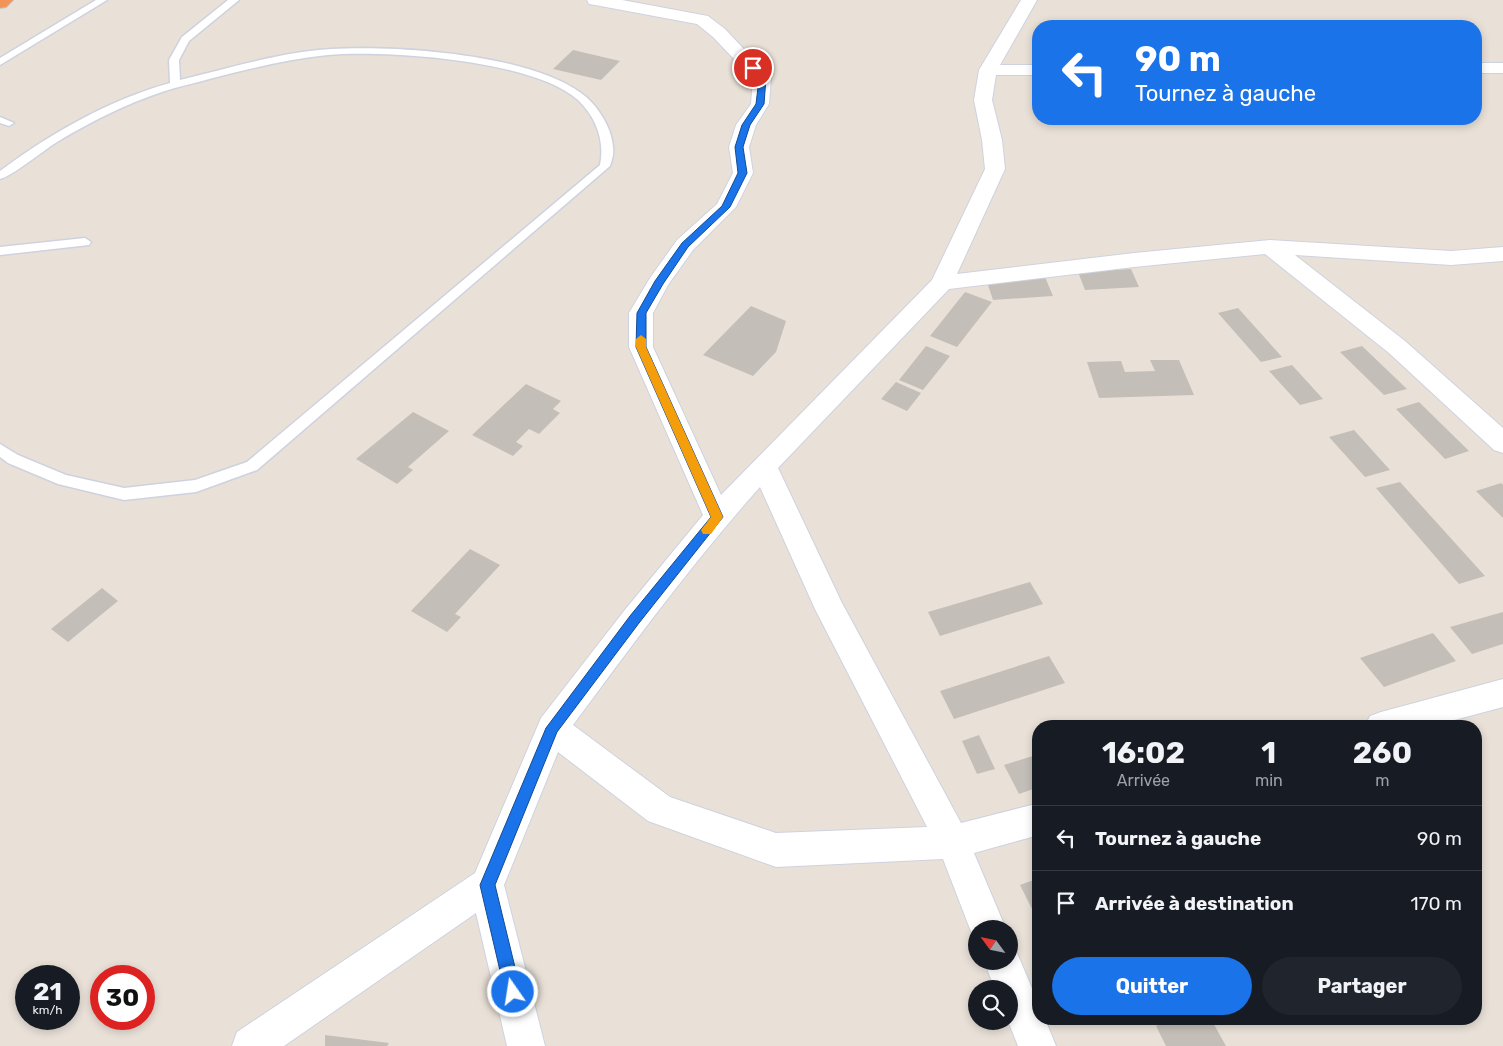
<!DOCTYPE html>
<html lang="fr">
<head>
<meta charset="utf-8">
<style>
  body { margin:0; font-family:Rubik,sans-serif; background:#20242c; color:#f1f3f6; height:100vh; display:flex; flex-direction:column; font-size:19px; white-space:nowrap }
  * { box-sizing:border-box; margin:0 }
  p { font-size:16px; color:#9ea1a6 }
  .icon { flex:none; width:28px; height:28px; fill:none; stroke:currentColor; stroke-width:2; stroke-linecap:round; stroke-linejoin:round }
  .map { position:relative; flex:1; overflow:hidden }
  .drawer { position:absolute; left:1032px; top:720px; width:450px; height:305px; display:flex; flex-direction:column; background:#171b24; border-radius:20px; box-shadow:0 2px 8px #0003 }
  .drawer>* { flex:none }
  .hud { position:absolute; left:1032px; top:20px; width:450px; height:105px; border-radius:20px; box-shadow:0 2px 8px #0003; background:#1a73e8; color:#fff; overflow:hidden }
  .needle { width:32px; rotate:303deg }
  .tools { position:absolute; left:968px; top:920px; display:grid; gap:10px }
  .tools a { display:grid; place-items:center; width:50px; height:50px; border-radius:50%; background:#171b24; box-shadow:0 2px 8px #0003; font-size:25px }
  .speed { position:absolute; left:15px; top:965px; display:flex; gap:10px; font-size:25px; font-weight:700; text-align:center }
  .speed>* { display:grid; place-content:center; width:65px; height:65px; border-radius:50%; background:#171b24; box-shadow:0 2px 8px #0003; line-height:1 }
  .speed small { font-size:12px; font-weight:400 }
  .speed .limit { border:8px solid #d22; background:#fff; color:#111 }
  .pin { position:absolute; display:grid; place-items:center; width:42px; height:42px; color:#fff; margin:-21px; border:2px solid #fff; border-radius:50%; box-shadow:0 1px 5px #0007 }
  .me { position:absolute; width:55px; margin:-28px; rotate:347deg; stroke-linejoin:round; filter:drop-shadow(0 0 4px #0008) }
  .turn { display:flex; align-items:center; gap:18px; height:105px; padding:0 20px; font-size:22px }
  .turn .icon { width:65px; height:65px; stroke-width:2.5 }
  .turn b { display:block; font-size:35px; line-height:42px }
  .eta { display:flex; justify-content:space-evenly; align-items:center; height:85px; text-align:center }
  .eta b { font-size:30px; font-weight:700; line-height:35px }
  .cta { display:flex; gap:10px; margin-top:auto; padding:10px 20px }
  .cta a { flex:1; height:58px; border-radius:30px; background:#1a73e8; color:#fff; font-size:20px; font-weight:700; line-height:58px; text-align:center }
  .cta a+a { background:#20242c; color:#f1f3f6 }
  ul { padding:0; list-style:none }
  li { display:flex; align-items:center; gap:15px; height:65px; padding:0 20px; border-top:1px solid #363941 }
  li div { flex:1 }
  li b { display:block; font-size:19px }
  li em { font-style:normal }
  .map>svg:first-child { display:block }
  .building { fill:#c4beb8 }
  .lines { fill:none; stroke-linecap:round; stroke-linejoin:round }
  .lane-casing { stroke:#ced2df; stroke-width:3 }
  .street-casing { stroke:#ced2df; stroke-width:2 }
  .highway-casing { stroke:#c3c3c3; stroke-width:2 }
  .lane { fill:#fff; fill-rule:evenodd }
  .street { fill:#fff; fill-rule:evenodd }
  .highway { fill:#f49358; fill-rule:evenodd }
  .route { fill:#1a73e8; stroke:#114b97 }
  .slow { fill:#f59e0b }
</style>
</head>
<body>
<div class="map">
<svg width="1503" height="1046" viewBox="0 0 1503 1046">
  <rect width="100%" height="100%" fill="#e9e1d8"/>
  <!-- building -->
  <path class="building" d="M573,50L620,61L601,80L553,69Z
    M1131,269L1139,287L1085,290L1078,272Z
    M1045,277L1053,296L993,300L987,282Z
    M965,292L992,302L957,347L930,336Z
    M751,306L786,321L776,352L753,376L703,355Z
    M1238,308L1282,357L1261,362L1218,313Z
    M926,346L950,356L923,390L899,380Z
    M1362,346L1407,389L1384,395L1340,352Z
    M1150,360H1179L1194,395L1099,398L1087,362L1121,361L1125,372L1155,371Z
    M1292,365L1323,399L1300,405L1269,371Z
    M896,382L921,393L907,411L881,399Z
    M526,384L561,401L553,409L560,413L539,434L529,429L516,442L523,446L513,456L472,435Z
    M1419,402L1469,451L1445,459L1396,409Z
    M413,412L449,431L408,467L413,470L397,484L356,459Z
    M1354,430L1390,470L1365,477L1329,437Z
    M1400,482L1485,576L1459,584L1376,488Z
    M1501,483L1503,485V518L1476,491Z
    M470,549L500,565L455,614L461,617L447,632L411,611Z
    M1030,582L1043,604L940,636L928,612Z
    M102,588L118,601L68,642L51,629Z
    M1503,612V644L1472,654L1450,627Z
    M1433,633L1456,661L1384,687L1360,658Z
    M1049,656L1065,683L954,719L940,691Z
    M979,735L995,769L977,774L962,741Z
    M1039,754V787L1019,794L1004,765Z
    M1039,878V923L1020,885Z
    M1175,1019H1211L1226,1046H1166L1156,1026Z
    M325,1035L389,1043L387,1046H325Z"/>
  <g class="lines">
    <defs>
      <path id="lane" d="M96,0H107L0,65V58Z
        M228,0H239L189,41L179,60L180,80C230,68 280,52 331,49C398,45 527,54 581,93C597,104 612,128 613,147C614,154 612,160 610,166L257,470L196,492L124,500L58,484L8,463L0,457V444L18,455L66,475L124,488L195,480L247,462L600,165C605,141 596,117 578,100C533,60 387,50 328,55C289,59 252,68 213,78C196,83 179,86 162,92C126,104 90,122 57,142C44,150 11,177 0,179V171C51,133 109,100 170,83L169,60L182,37Z
        M0,117L14,123L9,126L0,123Z
        M85,238L91,242L89,245L0,255V247Z"/>
      <path id="street" d="M587,0H622L708,16L725,29L771,78L769,104L756,125L749,147L753,173L736,207L693,250L668,285L653,313V347L721,495L932,280L985,169L982,140L974,100L979,70L1021,0H1037L1000,65H1039V75H996L992,100L1002,140L1005,169L957,274L1134,253L1270,240L1451,251L1503,247V261L1451,265L1295,255L1405,341L1503,428V453L1494,450L1389,353L1265,254L1134,267L949,289L778,468L842,603L961,823L1039,803V835L974,853L1006,929H976L975,942L943,859L776,867L648,821L558,752L504,885L545,1046H507L476,913L284,1046H232L237,1032L475,873L541,718L624,611L703,515L629,347V313L650,278L677,240L717,204L733,173L729,147L736,125L751,104L753,79L713,37L697,24L595,5L589,4ZM760,487L815,609L927,827L776,833L670,797L573,725C633,644 693,562 760,487Z
        M1476,63H1503V73H1476Z
        M1503,679V707L1432,726H1365L1370,716L1381,712Z
        M1009,946L1015,948L1039,1005V1019H1045L1056,1046H1018L1008,1021L1009,989H995L984,961H1009Z"/>
      <path id="highway" d="M0,0H13L6,7L0,8Z"/>
    </defs>
    <!-- lane casing -->
    <use href="#lane" class="lane-casing"/>
    <!-- street casing -->
    <use href="#street" class="street-casing"/>
    <!-- highway casing -->
    <use href="#highway" class="highway-casing"/>
    <!-- lane -->
    <use href="#lane" class="lane"/>
    <!-- street -->
    <use href="#street" class="street"/>
    <!-- highway -->
    <use href="#highway" class="highway"/>
  </g>
  <!-- route -->
  <path class="route" d="M750,66H755L766,78L764,104L750,125L743,147L747,173L730,207L688,247L663,284L646,313V347L723,517L639,623L557,732L495,885L521,992L518,998L513,1000L507,998L505,992L480,885L546,728L630,616L711,517L636,347L637,313L655,281L682,243L722,206L738,173L735,147L742,125L756,104L759,79L749,68Z"/>
  <!-- slow -->
  <path class="slow" d="M641,335L646,339V347L723,517L711,534H703L701,530L711,517L636,347V339Z"/>
</svg>
<div class="tools">
<a><svg class="needle" viewBox="-14 -14 28 28"><path d="M0-13l5 13h-10z" fill="#e53935"/><path d="M0 13l5-13h-10z" fill="#9ea1a6"/></svg></a>
<a><svg class="icon" aria-label="search" viewBox="0 0 24 24"><circle cx="10" cy="10" r="6"/><path d="M15 15l6 6"/></svg></a>
</div>
<div class="speed"><div>21<small>km/h</small></div><div class="limit">30</div></div>
<div class="pin" style="left:753px;top:68px;background:#d93025"><svg class="icon" aria-label="arrive" viewBox="0 0 24 24"><path d="M6 21V4h12l-3 4 3 4H6"/></svg></div>
<svg class="me" style="left:513px;top:992px" viewBox="-20 -20 40 40"><circle r="17" fill="#1a73e8" stroke="#fff" stroke-width="3"/><path d="M0-11L8 9 0 5-8 9z" fill="#fff"/></svg>
<div class="hud">
<div class="turn"><svg class="icon" aria-label="left" viewBox="0 0 24 24"><path d="M17 20v-9H6M10 6l-5 5 5 5"/></svg><div><b>90 m</b>Tournez à gauche</div></div>
</div>
<section class="drawer">
<div class="eta">
<div><b>16:02</b><p>Arrivée</p></div>
<div><b>1</b><p>min</p></div>
<div><b>260</b><p>m</p></div>
</div>
<ul>
<li><svg class="icon" aria-label="left" viewBox="0 0 24 24"><path d="M17 20v-9H6M10 6l-5 5 5 5"/></svg><div><b>Tournez à gauche</b></div><em>90 m</em></li>
<li><svg class="icon" aria-label="arrive" viewBox="0 0 24 24"><path d="M6 21V4h12l-3 4 3 4H6"/></svg><div><b>Arrivée à destination</b></div><em>170 m</em></li>
</ul>
<div class="cta"><a>Quitter</a><a>Partager</a></div>
</section>
</div>
</body>
</html>
